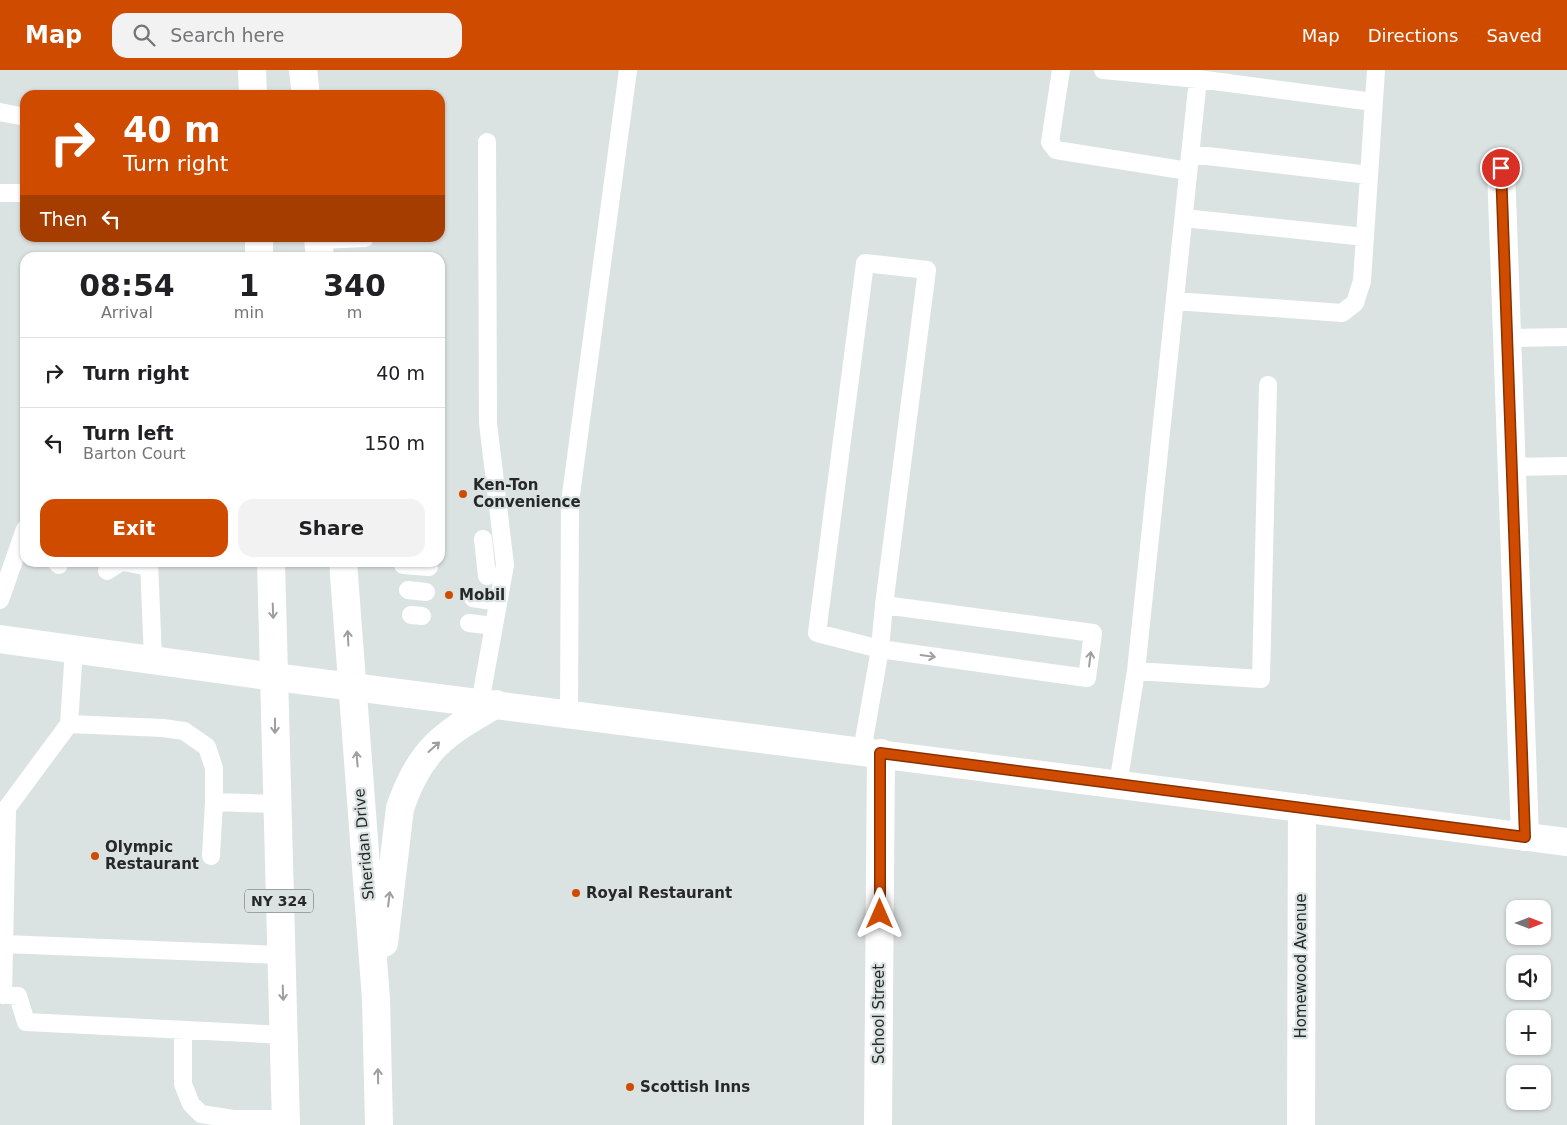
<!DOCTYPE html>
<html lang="en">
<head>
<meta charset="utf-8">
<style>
  body { margin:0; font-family:"DejaVu Sans",sans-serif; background:#f2f2f2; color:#202124; height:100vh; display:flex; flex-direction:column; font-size:19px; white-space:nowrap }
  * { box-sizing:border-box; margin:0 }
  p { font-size:16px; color:#757577 }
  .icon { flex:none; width:28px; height:28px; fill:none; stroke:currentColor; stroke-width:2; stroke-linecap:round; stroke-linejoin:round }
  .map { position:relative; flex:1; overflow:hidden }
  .sheet { position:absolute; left:20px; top:182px; width:425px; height:315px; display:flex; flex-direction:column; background:#fff; border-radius:15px; box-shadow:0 1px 4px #0004 }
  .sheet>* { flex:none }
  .top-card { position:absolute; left:20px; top:20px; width:425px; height:152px; border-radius:15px; box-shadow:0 1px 4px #0004; background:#cf4b00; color:#fff; overflow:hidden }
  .needle { width:32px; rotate:90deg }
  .tools { position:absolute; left:1506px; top:830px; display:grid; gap:10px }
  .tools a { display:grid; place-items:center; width:45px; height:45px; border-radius:10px; background:#fff; box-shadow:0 1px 4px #0004; font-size:25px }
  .pin { position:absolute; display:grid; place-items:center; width:42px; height:42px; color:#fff; margin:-21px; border:2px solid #fff; border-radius:50%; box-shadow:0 1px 5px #0007 }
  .me { position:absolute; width:55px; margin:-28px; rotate:0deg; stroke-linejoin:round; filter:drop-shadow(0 0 4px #0008) }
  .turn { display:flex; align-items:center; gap:18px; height:105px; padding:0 20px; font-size:22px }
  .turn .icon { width:65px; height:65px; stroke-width:2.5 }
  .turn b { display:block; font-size:35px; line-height:42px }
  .then { display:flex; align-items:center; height:48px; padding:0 20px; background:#0003; gap:10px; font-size:19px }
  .eta { display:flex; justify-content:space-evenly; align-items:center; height:85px; text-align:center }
  .eta b { font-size:30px; font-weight:700; line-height:35px }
  .button { display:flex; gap:10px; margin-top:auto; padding:10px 20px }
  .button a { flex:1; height:58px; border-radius:15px; background:#cf4b00; color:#fff; font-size:20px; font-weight:700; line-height:58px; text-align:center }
  .button a+a { background:#f2f2f2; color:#202124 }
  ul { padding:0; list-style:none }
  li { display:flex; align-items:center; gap:15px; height:70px; padding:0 20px; border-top:1px solid #e0e0e0 }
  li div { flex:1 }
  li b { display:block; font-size:19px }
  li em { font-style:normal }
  header { display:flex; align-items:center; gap:30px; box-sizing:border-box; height:70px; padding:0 25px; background:#cf4b00; color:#fff }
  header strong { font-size:24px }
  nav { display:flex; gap:28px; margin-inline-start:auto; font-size:18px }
  .search { width:350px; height:45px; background:#f2f2f2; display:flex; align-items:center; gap:12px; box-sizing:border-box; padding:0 18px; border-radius:15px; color:#757577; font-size:19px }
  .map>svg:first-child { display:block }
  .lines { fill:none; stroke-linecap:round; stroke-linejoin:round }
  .lane { stroke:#fff; stroke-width:18 }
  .street { stroke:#fff; stroke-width:28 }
  .secondary { stroke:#fff; stroke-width:28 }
  .primary { stroke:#fff; stroke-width:28 }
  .oneway { stroke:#9d9f9e }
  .route-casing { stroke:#873100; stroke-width:12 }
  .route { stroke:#cf4b00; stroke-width:9 }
  .poi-dot { fill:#cf4b00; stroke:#dbe3e2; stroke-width:2 }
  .labels { text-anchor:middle; stroke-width:4.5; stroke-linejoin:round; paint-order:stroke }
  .shield { fill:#dbe3e2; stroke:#5c6160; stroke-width:1 }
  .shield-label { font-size:14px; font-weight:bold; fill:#262928 }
  .poi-label { font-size:15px; font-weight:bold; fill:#262928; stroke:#dbe3e2; text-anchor:start }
  .street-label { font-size:15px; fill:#262928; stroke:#dbe3e2 }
</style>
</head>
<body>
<header>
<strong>Map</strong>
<div class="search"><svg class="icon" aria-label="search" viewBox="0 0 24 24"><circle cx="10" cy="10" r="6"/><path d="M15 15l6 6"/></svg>Search here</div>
<nav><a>Map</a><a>Directions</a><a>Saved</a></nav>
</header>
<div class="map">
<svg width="1567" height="1055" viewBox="0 0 1567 1055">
  <rect width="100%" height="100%" fill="#dbe3e2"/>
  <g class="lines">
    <!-- lane -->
    <path class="lane" d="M1061,0L1050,72L1056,80L1188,101
      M1103,0L1198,9L1136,601L1118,715
      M1198,9L1373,32
      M0,42L25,47
      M1190,84L1369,105
      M0,123H25
      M1184,148L1365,167
      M319,170L365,168
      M1175,231L1342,243L1355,233L1362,211L1376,0
      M1507,268L1567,267
      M1511,397L1567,396
      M483,469L487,506
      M56,492L59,495
      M124,492L149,497
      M149,492L153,589
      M403,495L429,497
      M107,501L121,492
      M408,520L426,522
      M473,528L498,532
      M0,530L25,459
      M411,545L422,546
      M469,553L494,556
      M1136,601L1261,609L1268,315
      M480,633L505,495L488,353L487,72
      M569,643L570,432L628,0
      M69,654L163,658L184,661L207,677L214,698V732L275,734
      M862,681L880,579L884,535L927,200L865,193L817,563L880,579L1087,608L1093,563L884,535
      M211,786L214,732
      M4,874L281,885
      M0,924L18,926L26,952L284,965
      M3,925L7,738L69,654L74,579
      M183,960V1014L191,1034L201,1044L233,1049H286"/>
    <!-- street -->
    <path class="street" d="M1501,98L1525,767
      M878,1055L881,683
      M1301,1055L1302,738"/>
    <!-- secondary -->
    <path class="secondary" d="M0,569L275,607L1567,772"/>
    <!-- primary -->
    <path class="primary" d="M252,0L253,25
      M303,0L306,25
      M259,168V188
      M318,168L320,188
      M271,492L286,1055
      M343,492L376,929L379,1055
      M384,873L400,738C420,679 444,664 496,634"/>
  </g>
  <!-- one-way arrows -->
  <defs><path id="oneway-shaft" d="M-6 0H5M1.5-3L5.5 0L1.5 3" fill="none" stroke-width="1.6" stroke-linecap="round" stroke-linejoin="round" transform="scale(1.25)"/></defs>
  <g class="oneway">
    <use href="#oneway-shaft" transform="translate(273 541) rotate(88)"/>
    <use href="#oneway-shaft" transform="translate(348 568) rotate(-93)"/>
    <use href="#oneway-shaft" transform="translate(928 586) rotate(8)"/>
    <use href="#oneway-shaft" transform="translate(1090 589) rotate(-83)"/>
    <use href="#oneway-shaft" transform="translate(275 656) rotate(90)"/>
    <use href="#oneway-shaft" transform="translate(434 677) rotate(-42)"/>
    <use href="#oneway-shaft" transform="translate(357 689) rotate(-95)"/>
    <use href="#oneway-shaft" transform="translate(389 829) rotate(-83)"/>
    <use href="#oneway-shaft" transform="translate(283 923) rotate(88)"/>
    <use href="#oneway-shaft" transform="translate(378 1006) rotate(-91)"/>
  </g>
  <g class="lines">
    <defs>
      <path id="route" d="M880,844V683L1525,767L1501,98"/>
    </defs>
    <!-- route casing -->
    <use href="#route" class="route-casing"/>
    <!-- route -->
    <use href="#route" class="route"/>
  </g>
  <!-- markers -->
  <g class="poi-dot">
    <circle cx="463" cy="424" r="5"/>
    <circle cx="449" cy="525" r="5"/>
    <circle cx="95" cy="786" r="5"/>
    <circle cx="576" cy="823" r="5"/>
    <circle cx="630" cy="1017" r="5"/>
  </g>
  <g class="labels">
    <!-- shield labels -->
    <rect class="shield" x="245" y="819.5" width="68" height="23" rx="4"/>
    <g class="shield-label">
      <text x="279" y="836">NY 324</text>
    </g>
    <!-- poi labels -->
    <g class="poi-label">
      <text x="473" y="420">Ken-Ton<tspan x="473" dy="17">Convenience</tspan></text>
      <text x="459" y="530">Mobil</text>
      <text x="105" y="782">Olympic<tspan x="105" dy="17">Restaurant</tspan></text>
      <text x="586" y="828">Royal Restaurant</text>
      <text x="640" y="1022">Scottish Inns</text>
    </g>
    <!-- street labels -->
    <g class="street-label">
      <text transform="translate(364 774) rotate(-95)" y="5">Sheridan Drive</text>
      <text transform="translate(1301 896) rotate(-90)" y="5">Homewood Avenue</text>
      <text transform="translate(879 944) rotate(-90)" y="5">School Street</text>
    </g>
  </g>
</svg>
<div class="tools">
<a><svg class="needle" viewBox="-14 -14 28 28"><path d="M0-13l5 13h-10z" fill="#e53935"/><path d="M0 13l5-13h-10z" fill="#757577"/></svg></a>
<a><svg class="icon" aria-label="sound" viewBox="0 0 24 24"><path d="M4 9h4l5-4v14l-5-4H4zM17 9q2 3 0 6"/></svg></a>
<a>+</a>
<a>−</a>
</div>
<div class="pin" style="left:1501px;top:98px;background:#d93025"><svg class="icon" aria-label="arrive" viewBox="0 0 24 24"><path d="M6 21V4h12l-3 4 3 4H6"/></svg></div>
<svg class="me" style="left:880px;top:844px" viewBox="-20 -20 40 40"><path d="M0-17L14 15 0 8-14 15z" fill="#cf4b00" stroke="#fff" stroke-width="4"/></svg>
<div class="top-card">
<div class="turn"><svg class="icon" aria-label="right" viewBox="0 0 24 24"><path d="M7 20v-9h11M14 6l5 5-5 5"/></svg><div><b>40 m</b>Turn right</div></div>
<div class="then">Then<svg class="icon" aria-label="left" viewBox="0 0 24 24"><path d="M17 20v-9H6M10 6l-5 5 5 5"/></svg></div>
</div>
<section class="sheet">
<div class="eta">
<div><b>08:54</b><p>Arrival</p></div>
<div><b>1</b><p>min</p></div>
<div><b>340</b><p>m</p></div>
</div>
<ul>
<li><svg class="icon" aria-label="right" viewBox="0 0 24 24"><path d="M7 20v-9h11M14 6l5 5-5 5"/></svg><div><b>Turn right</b></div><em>40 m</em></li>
<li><svg class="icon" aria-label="left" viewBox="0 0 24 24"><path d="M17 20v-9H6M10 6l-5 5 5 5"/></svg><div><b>Turn left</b><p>Barton Court</p></div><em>150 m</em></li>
</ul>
<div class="button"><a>Exit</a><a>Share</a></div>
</section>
</div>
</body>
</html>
